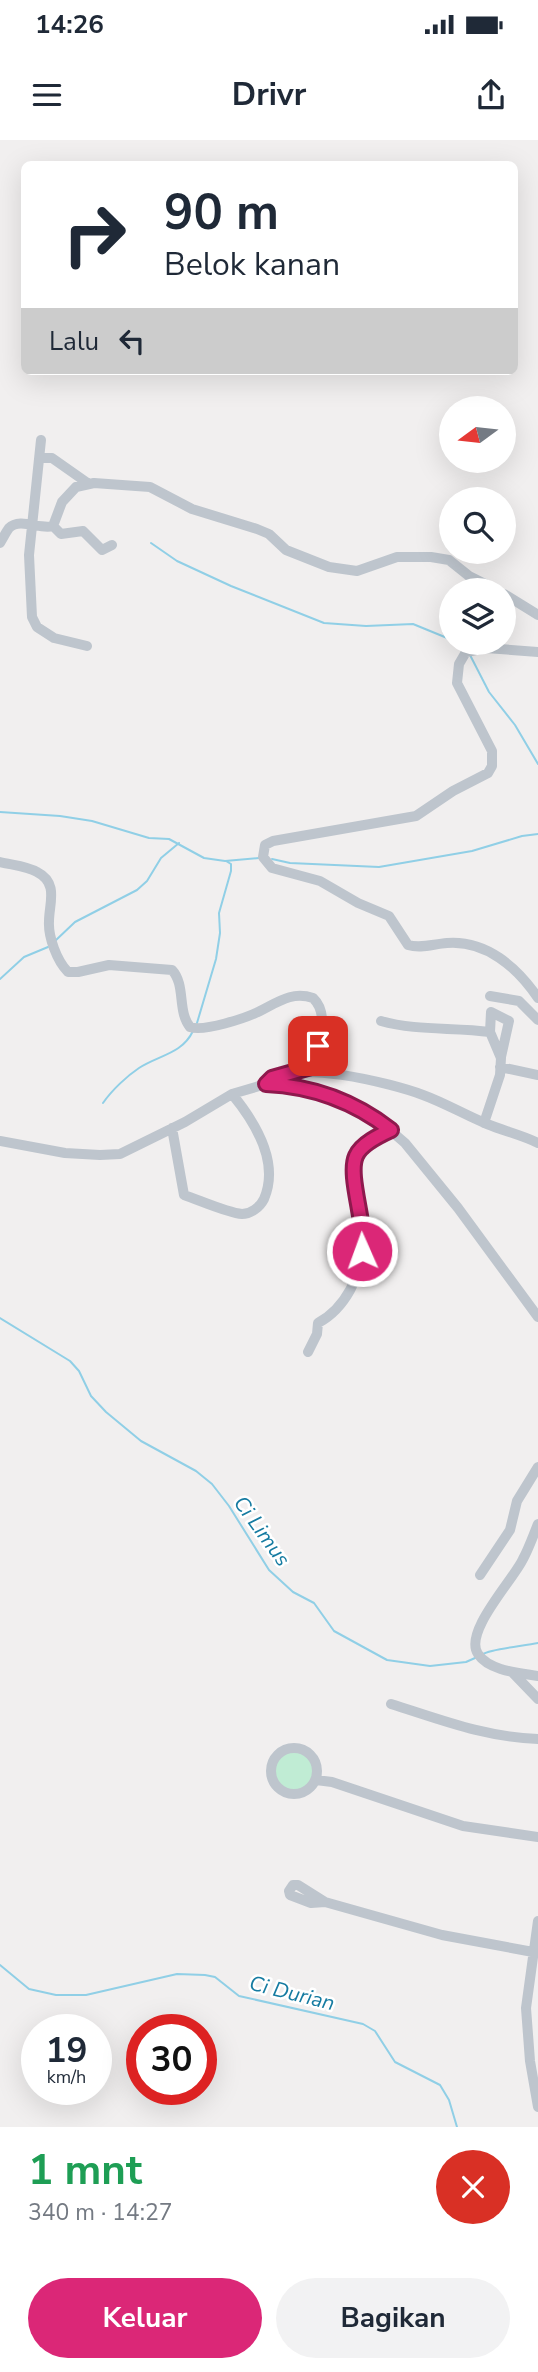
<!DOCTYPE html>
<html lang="id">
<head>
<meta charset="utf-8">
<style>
  body { margin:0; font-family:"Nunito Sans",sans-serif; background:#f2f2f3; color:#1f2937; height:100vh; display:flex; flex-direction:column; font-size:26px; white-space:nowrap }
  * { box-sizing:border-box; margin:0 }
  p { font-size:23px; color:#747a83 }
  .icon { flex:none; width:38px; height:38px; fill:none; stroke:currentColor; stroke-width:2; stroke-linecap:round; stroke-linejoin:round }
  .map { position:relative; height:1987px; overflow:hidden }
  .details { display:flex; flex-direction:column; background:#fff; flex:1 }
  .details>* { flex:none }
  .hud { position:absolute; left:21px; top:21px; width:497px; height:214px; border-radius:10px; box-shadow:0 7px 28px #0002; background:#fff; color:#1f2937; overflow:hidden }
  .needle { width:46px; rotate:255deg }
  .fabs { position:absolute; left:439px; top:256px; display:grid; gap:14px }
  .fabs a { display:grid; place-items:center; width:77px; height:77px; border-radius:50%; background:#fff; box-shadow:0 7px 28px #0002; font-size:35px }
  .speed { position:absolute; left:21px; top:1874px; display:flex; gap:14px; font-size:35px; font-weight:700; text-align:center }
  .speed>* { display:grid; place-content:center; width:91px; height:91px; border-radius:50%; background:#fff; box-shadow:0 7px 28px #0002; line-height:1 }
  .speed small { font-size:18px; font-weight:400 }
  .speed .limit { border:10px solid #d22; background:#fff; color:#111 }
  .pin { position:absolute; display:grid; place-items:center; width:60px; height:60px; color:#fff; margin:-30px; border-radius:14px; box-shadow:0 4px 10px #0006 }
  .me { position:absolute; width:77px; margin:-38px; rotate:358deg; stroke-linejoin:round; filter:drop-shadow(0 0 5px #0008) }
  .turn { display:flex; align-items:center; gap:24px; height:147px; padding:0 28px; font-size:32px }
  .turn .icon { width:91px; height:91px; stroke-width:2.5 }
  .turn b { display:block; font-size:49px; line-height:60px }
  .then { display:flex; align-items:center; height:66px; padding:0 28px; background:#0003; gap:14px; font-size:26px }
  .round { display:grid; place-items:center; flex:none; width:74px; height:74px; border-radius:37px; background:#f2f2f3 }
  .overview { display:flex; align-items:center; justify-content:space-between; height:119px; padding:0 28px }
  h1 { font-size:42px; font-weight:700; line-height:52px; color:#1e9e55 }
  .action { display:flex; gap:14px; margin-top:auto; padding:14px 28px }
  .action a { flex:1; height:80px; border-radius:42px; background:#db2777; color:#fff; font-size:28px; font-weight:700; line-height:80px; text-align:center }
  .action a+a { background:#f2f2f3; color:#1f2937 }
  .status { display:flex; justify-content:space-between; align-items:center; height:49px; padding:0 35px; background:#fff; direction:ltr }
  .status svg { height:19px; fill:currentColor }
  header { display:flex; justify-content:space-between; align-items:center; height:91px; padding:0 28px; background:#fff; font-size:32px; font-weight:700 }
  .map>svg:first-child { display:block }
  .green { fill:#c0ecd4 }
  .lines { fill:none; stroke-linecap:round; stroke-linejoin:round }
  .stream { stroke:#90cfe6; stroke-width:2 }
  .minor { stroke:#bec5cd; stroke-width:10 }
  .route-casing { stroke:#8e194d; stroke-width:18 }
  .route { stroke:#db2777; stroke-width:12 }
  .labels { text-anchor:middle; stroke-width:5; stroke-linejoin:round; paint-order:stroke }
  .water-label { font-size:21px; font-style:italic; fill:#157ba1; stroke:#fff }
</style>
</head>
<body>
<div class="status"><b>14:26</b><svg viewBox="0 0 49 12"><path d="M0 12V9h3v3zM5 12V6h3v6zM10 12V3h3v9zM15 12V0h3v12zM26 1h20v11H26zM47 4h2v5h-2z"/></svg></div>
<header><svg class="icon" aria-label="menu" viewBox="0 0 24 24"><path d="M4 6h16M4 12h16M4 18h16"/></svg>Drivr<svg class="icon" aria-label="share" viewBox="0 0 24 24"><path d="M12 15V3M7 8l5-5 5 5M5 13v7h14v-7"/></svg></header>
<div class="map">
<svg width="538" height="1987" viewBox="0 0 538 1987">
  <rect width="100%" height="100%" fill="#f1efef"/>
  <!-- green -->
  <path class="green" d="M275 1631a19 19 0 1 1 38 0a19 19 0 1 1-38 0Z"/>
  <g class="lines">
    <!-- stream -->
    <path class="stream" d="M151,403L177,421L231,446L324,483L366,486L413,484L452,500
      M457,502L465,507
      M470,515L489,552L515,585L538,624
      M0,672L60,676L92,681L149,698L169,699L204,718L225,721L259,718
      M272,719L290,723L379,727L472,711L522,696L538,694
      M55,801L75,782L137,750L147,741L161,718L179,703
      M0,839L24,817L48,807
      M197,883L216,819L220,793L219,773L231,731V724L226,721
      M103,963C112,950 127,936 139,928C159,915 182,914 193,891
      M0,1178L70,1221L79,1231L91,1256L106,1272L141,1301L196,1331L212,1344L229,1366L269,1430L293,1452L314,1463L334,1491L387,1520L430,1526L466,1522L475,1518
      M483,1514C491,1509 524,1506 538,1503
      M0,1825L29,1849L56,1855H86L177,1834L205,1835L215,1837L239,1856L363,1884L375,1891L395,1922L440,1945L449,1960L457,1987"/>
    <!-- minor -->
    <path class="minor" d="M41,300L29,415L32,477L37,487L54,498L87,506
      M40,318H52L89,344
      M53,386L61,394L83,391L102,410L112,405
      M0,403C3,398 6,392 9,388C20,377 40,390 53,386L62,362L76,347L94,343L150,347L192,369L257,389L269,394L286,410L329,427L357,431L397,417H431L449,420L469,436L497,450
      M504,454L538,475
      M538,512L486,508L466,512L459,524L457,543L492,611V626L488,633L453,651L416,676L273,701L265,705L263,717L272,728L320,741L358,763L389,776L408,805C421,809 433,804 447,803C486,800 517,827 538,858
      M0,722C12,725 27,726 37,732C59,743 49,764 49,781C48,797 57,821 68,832H78L109,825L172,830C186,845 177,871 190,887C204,892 246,878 260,871C278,862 292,851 313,858C330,874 320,907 312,926L297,932
      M490,856L519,861L538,880
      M381,881C416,891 454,887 490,892L501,918L500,935L484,983
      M490,892L491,872L509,881L501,917
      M500,927L538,935
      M266,944C287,916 394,944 423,955C445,963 465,975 487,984C504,991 522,995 538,1003
      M172,988L184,1055C199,1060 228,1073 242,1074C251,1074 260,1067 264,1059C280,1022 255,982 232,954
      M0,1001L65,1013L100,1015L120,1014L185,982L232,954L266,944L294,948L347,962L376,978L405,1003L458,1068L538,1177
      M308,1212L317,1194L318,1183C346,1168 361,1135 364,1104C366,1079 357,1051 354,1027C355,1007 375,998 391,990
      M538,1384C533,1396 529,1408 523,1419C514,1439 463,1492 478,1514C489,1531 520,1533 538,1536
      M480,1435L510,1390L517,1361L538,1327
      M512,1532L538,1559
      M391,1564C442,1580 484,1597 538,1599
      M271 1631a23 23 0 1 1 46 0a23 23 0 1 1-46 0Z
      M316,1640L332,1642L463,1686L538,1697
      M325,1762L311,1763L290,1755L289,1751L293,1745H298L325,1762L442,1795L533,1812
      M538,1781L526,1868L530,1921L538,1967"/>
  </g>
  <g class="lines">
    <defs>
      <path id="route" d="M318,906L311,927L272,938L266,944C312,946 355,962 391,990C380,995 361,1004 356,1016C347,1036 367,1085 362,1111"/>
    </defs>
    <!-- route casing -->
    <use href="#route" class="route-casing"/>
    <!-- route -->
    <use href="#route" class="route"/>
  </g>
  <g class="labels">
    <!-- water labels -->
    <g class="water-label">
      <text transform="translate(262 1391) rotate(54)" y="7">Ci Limus</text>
      <text transform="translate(292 1853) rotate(14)" y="7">Ci Durian</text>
    </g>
  </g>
</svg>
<div class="fabs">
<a><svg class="needle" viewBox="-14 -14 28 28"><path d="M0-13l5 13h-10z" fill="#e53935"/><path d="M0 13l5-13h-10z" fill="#747a83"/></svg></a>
<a><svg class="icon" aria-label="search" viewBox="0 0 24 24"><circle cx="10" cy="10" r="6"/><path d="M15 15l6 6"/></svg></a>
<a><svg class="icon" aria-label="layers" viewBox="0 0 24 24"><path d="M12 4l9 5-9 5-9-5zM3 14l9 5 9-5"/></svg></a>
</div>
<div class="speed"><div>19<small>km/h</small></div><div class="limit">30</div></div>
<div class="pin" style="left:318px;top:906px;background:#d93025"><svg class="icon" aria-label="arrive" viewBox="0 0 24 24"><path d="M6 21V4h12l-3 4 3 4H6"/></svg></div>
<svg class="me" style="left:362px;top:1111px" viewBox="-20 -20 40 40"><circle r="17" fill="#db2777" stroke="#fff" stroke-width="3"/><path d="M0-11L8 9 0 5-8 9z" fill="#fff"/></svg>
<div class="hud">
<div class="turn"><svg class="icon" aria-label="right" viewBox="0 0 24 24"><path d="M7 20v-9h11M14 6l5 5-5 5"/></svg><div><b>90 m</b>Belok kanan</div></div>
<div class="then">Lalu<svg class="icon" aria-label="left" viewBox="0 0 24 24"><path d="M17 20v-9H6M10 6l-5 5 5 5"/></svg></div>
</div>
</div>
<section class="details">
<div class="overview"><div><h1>1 mnt</h1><p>340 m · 14:27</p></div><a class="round" style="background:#d93025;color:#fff"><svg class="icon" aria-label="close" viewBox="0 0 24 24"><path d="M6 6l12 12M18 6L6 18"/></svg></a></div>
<div class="action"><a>Keluar</a><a>Bagikan</a></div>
</section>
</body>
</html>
